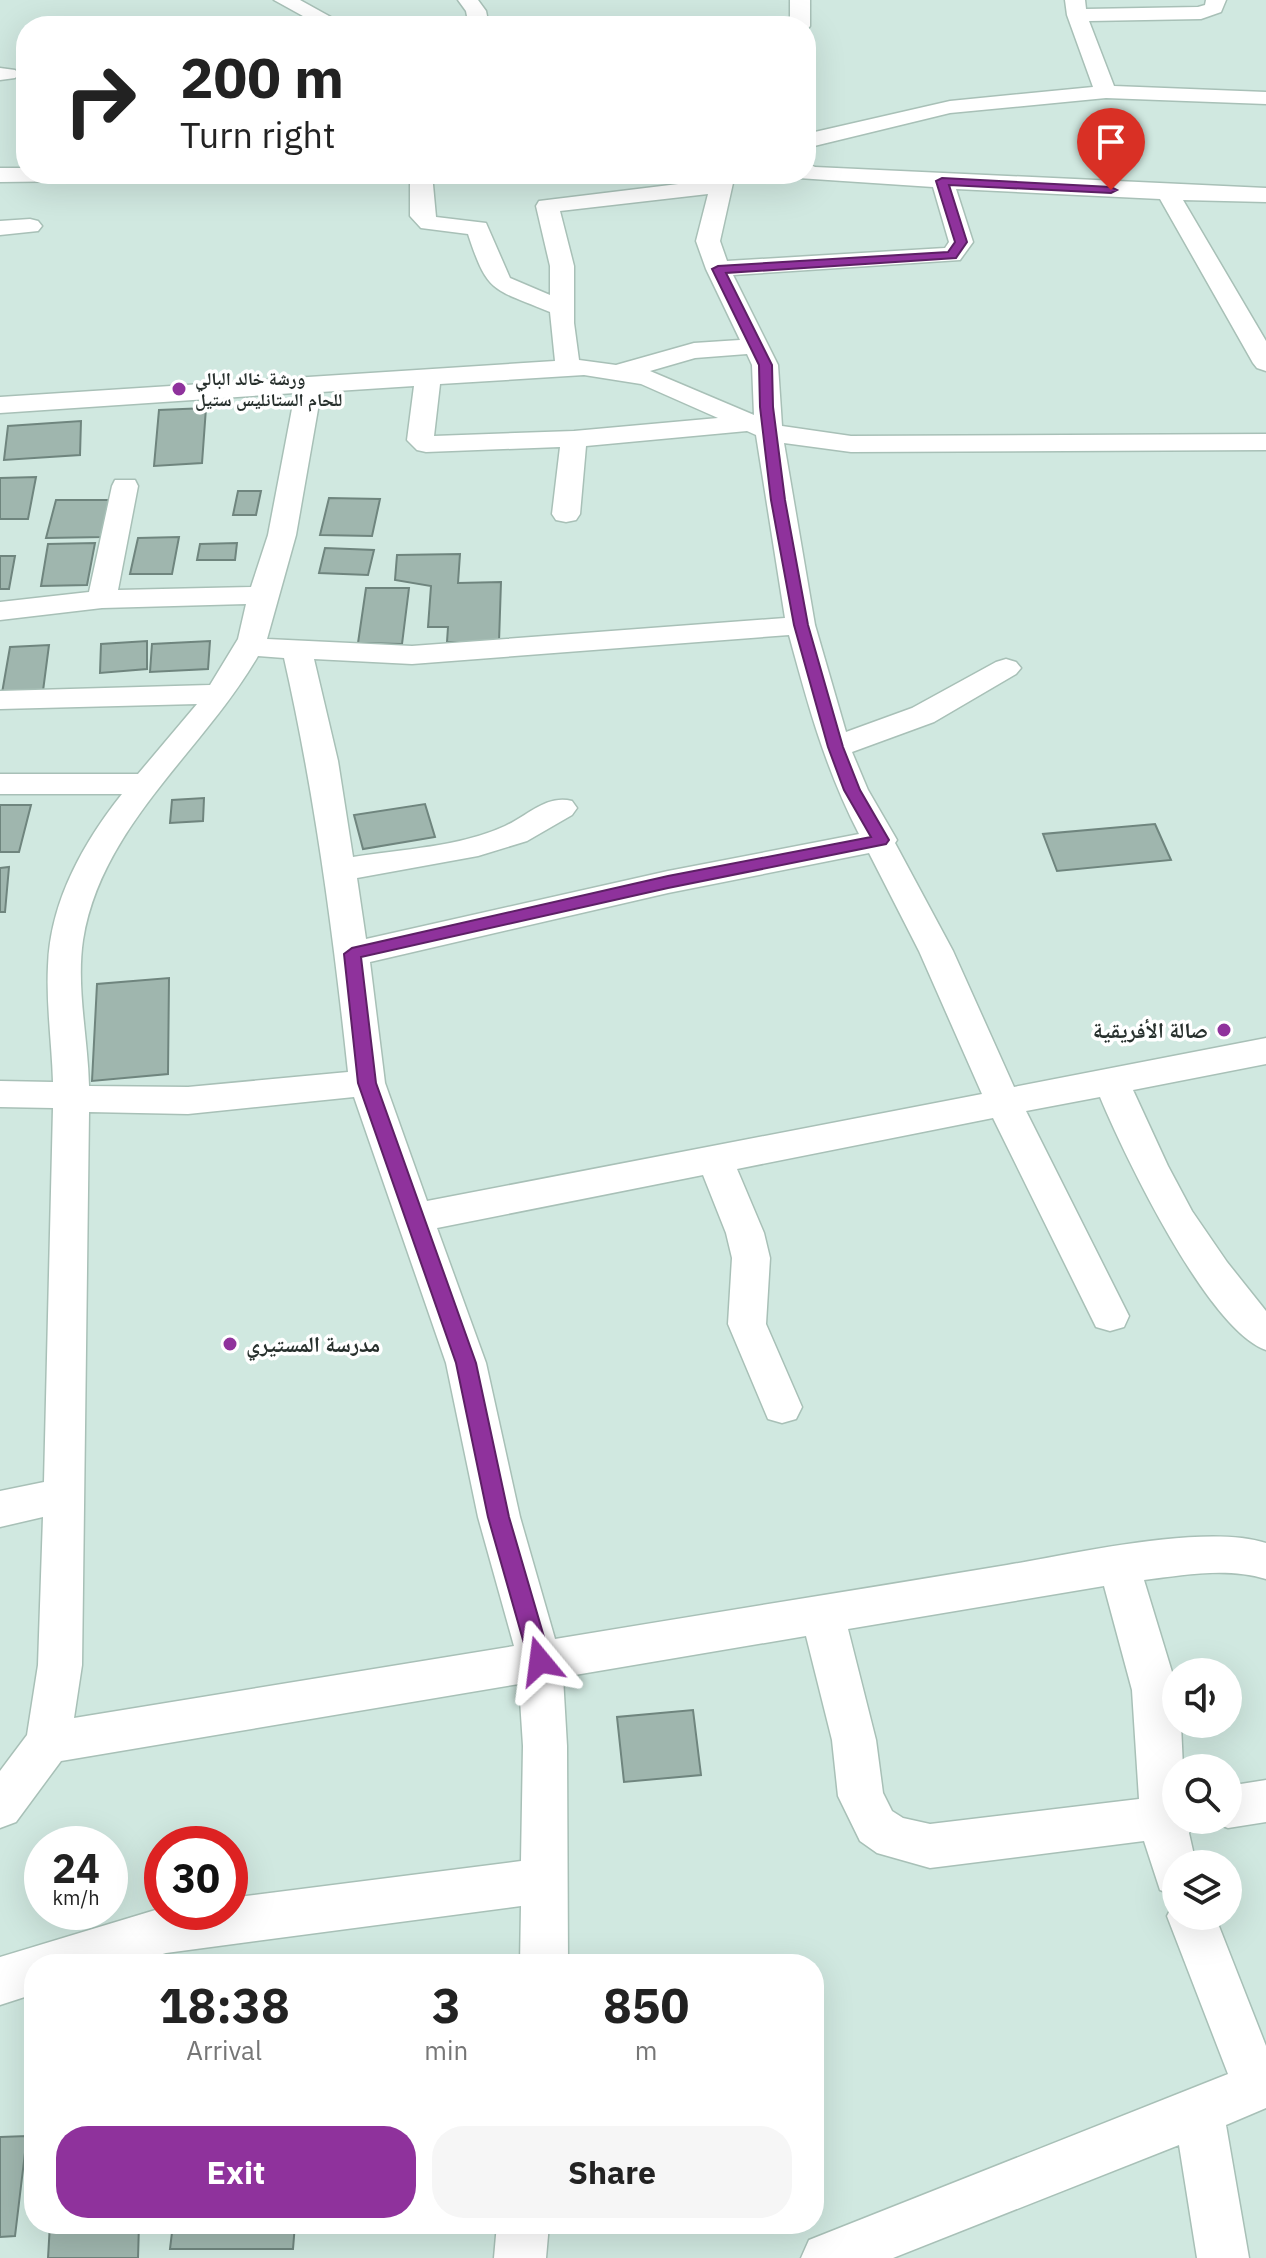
<!DOCTYPE html>
<html lang="en">
<head>
<meta charset="utf-8">
<style>
  body { margin:0; font-family:"IBM Plex Sans","Noto Naskh Arabic",sans-serif; background:#f6f6f6; color:#222; height:100vh; display:flex; flex-direction:column; font-size:30px; white-space:nowrap }
  * { box-sizing:border-box; margin:0 }
  p { font-size:26px; color:#767676 }
  .icon { flex:none; width:44px; height:44px; fill:none; stroke:currentColor; stroke-width:2; stroke-linecap:round; stroke-linejoin:round }
  .map { position:relative; flex:1; overflow:hidden }
  .drawer { position:absolute; left:24px; top:1954px; width:800px; height:280px; display:flex; flex-direction:column; background:#fff; border-radius:32px; box-shadow:0 8px 32px #0002 }
  .drawer>* { flex:none }
  .hud { position:absolute; left:16px; top:16px; width:800px; height:168px; border-radius:32px; box-shadow:0 8px 32px #0002; background:#fff; color:#222; overflow:hidden }
  .buttons { position:absolute; left:1162px; top:1658px; display:grid; gap:16px }
  .buttons a { display:grid; place-items:center; width:80px; height:80px; border-radius:50%; background:#fff; box-shadow:0 8px 32px #0002; font-size:40px }
  .speed { position:absolute; left:24px; top:1826px; display:flex; gap:16px; font-size:40px; font-weight:700; text-align:center }
  .speed>* { display:grid; place-content:center; width:104px; height:104px; border-radius:50%; background:#fff; box-shadow:0 8px 32px #0002; line-height:1 }
  .speed small { font-size:20px; font-weight:400 }
  .speed .limit { border:12px solid #d22; background:#fff; color:#111 }
  .pin { position:absolute; display:grid; place-items:center; width:68px; height:68px; color:#fff; margin:-82px -34px; border-radius:50% 50% 50% 0; rotate:-45deg; box-shadow:0 0 8px #0007 }
  .pin .icon { rotate:45deg }
  .me { position:absolute; width:88px; margin:-44px; rotate:344deg; stroke-linejoin:round; filter:drop-shadow(0 0 6px #0008) }
  .turn { display:flex; align-items:center; gap:28px; height:168px; padding:0 32px; font-size:36px }
  .turn .icon { width:104px; height:104px; stroke-width:2.5 }
  .turn b { display:block; font-size:56px; line-height:68px }
  .eta { display:flex; justify-content:space-evenly; align-items:center; height:136px; text-align:center }
  .eta b { font-size:48px; font-weight:700; line-height:56px }
  .cta { display:flex; gap:16px; margin-top:auto; padding:16px 32px }
  .cta a { flex:1; height:92px; border-radius:32px; background:#8f329c; color:#fff; font-size:32px; font-weight:700; line-height:92px; text-align:center }
  .cta a+a { background:#f6f6f6; color:#222 }
  .map>svg:first-child { display:block }
  .building { fill:#9fb6ae; stroke:#6f857e; stroke-width:2 }
  .lines { fill:none; stroke-linecap:round; stroke-linejoin:round }
  .minor-casing { stroke:#a8c0b7; stroke-width:3 }
  .minor { fill:#fff; fill-rule:evenodd }
  .route { fill:#8f329c; stroke:#5d2065; stroke-width:2 }
  .poi-dot { fill:#8f329c; stroke:#fff; stroke-width:3 }
  .labels { text-anchor:middle; stroke-width:7; stroke-linejoin:round; paint-order:stroke }
  .far-poi-label { font-size:18px; font-weight:bold; fill:#27302d; stroke:#fff; text-anchor:start }
  .poi-label { font-size:22px; font-weight:bold; fill:#27302d; stroke:#fff; text-anchor:end }
</style>
</head>
<body>
<div class="map">
<svg width="1266" height="2258" viewBox="0 0 1266 2258">
  <rect width="100%" height="100%" fill="#d0e8e0"/>
  <!-- building -->
  <path class="building" d="M206,408L202,463L154,466L159,410Z
    M81,421L80,455L4,460L8,426Z
    M36,477L28,519H0V478Z
    M238,491H261L256,515H233Z
    M329,498L380,499L372,536L320,535Z
    M56,500H113L104,537L46,538Z
    M179,537L172,574H130L138,538Z
    M95,543L87,585L41,586L48,544Z
    M237,543L235,560H197L200,544Z
    M325,548L374,550L368,575L319,573Z
    M460,554L458,583L501,582L499,642H447L448,627H428L431,586L395,580L397,555Z
    M0,556H15L9,589H0Z
    M366,588H409L402,644L358,643Z
    M147,641V669L100,673L101,644Z
    M210,641L208,669L150,672L152,644Z
    M49,645L43,691L2,693L10,647Z
    M204,798L203,821L170,823L172,800Z
    M425,804L435,837L363,849L354,815Z
    M0,805H31L19,852H0Z
    M1155,824L1171,860L1057,871L1043,834Z
    M9,867L5,912H0V868Z
    M169,978L168,1074L92,1081L97,984Z
    M693,1710L701,1775L624,1782L617,1717Z
    M27,2136L15,2236L0,2237V2137Z
    M50,2224H139L138,2258H48Z
    M173,2224H295L293,2249H170Z"/>
  <g class="lines">
    <defs>
      <path id="minor" d="M274,0H300L347,26H321Z
        M458,0H478L486,11L489,26H469L466,11Z
        M790,0H810V26L807,30L806,26H790Z
        M1065,0H1085L1086,9L1198,7L1205,5L1206,0H1226L1221,12L1201,19L1089,21L1114,86L1266,92V104L1106,98L950,113L806,148V134L950,101L1093,87L1067,15Z
        M0,68L15,70L19,74L15,78L0,80Z
        M806,163L815,167L1266,188V202L1183,200L1266,341V371L1257,368L1253,363L1160,199L956,189L973,242L960,260L733,275L778,365L782,426L851,436L1266,434V450L851,452L784,443L815,625L846,732L912,708L996,662L1006,659L1016,662L1021,668L1016,674L934,722L852,752L868,790L897,840L895,843L953,951L1014,1087L1266,1038V1064L1133,1090L1168,1166L1192,1211L1227,1262L1266,1311V1350C1208,1330 1124,1155 1100,1097L1026,1111L1129,1316L1124,1327L1110,1331L1096,1327L993,1118L737,1169L764,1233L770,1258L766,1324L802,1407L796,1419L782,1423L768,1419L728,1324L732,1258L726,1233L703,1175L437,1228L486,1363L520,1517L555,1639C706,1614 856,1590 1007,1565C1072,1554 1205,1523 1266,1543V1579C1227,1567 1184,1575 1144,1580L1172,1672L1176,1724H1181L1183,1768H1176V1820H1197L1189,1833L1196,1864H1176V1896L1160,1890L1144,1841L930,1868L877,1853L860,1841L838,1796L832,1740L806,1636L563,1677L567,1746L568,1964H520L521,1906L166,1953L130,1964H34V1994L0,2005V1957L162,1908V1912H230V1898L521,1861L523,1746L519,1684L61,1761L16,1822L0,1828V1771L27,1735L38,1665L43,1517L0,1527V1491L44,1482L53,1108L0,1107V1081L53,1082C52,1044 46,1005 48,966C50,902 83,843 122,794H0V774H138L197,704L0,709V691L210,685L238,639L246,604L102,608L0,620V602L89,592L112,486L115,480H135L138,486L118,590L251,587L268,535L295,393L0,413V397L555,361L550,312C493,288 488,295 468,234L421,228L410,216V174H432L436,217L486,223L510,278L550,295V266L536,206L539,201L711,180L713,174H735L720,241L727,261L945,248L949,242L933,187L798,178L795,174H806ZM708,194L696,241L706,269L740,340L694,343L616,365L579,360L574,323V266L560,211ZM747,354L752,365L754,415L650,371L695,358ZM584,375L641,384L718,418L574,431L434,436L440,384ZM414,386L407,440L417,450L426,452L560,447L552,514L556,520L566,522L576,520L580,514L586,446L747,431L756,435L785,618L412,646L267,639L296,535L321,392ZM789,635C808,705 825,768 859,834L668,871L366,939L357,878L478,856L527,841L572,815L577,808L572,801C547,794 527,816 505,826C459,847 403,849 353,857L338,761L314,659L412,664ZM258,656L284,658C315,795 333,932 348,1072L188,1087L89,1086C88,1038 76,988 83,940C101,826 203,751 258,656ZM869,853L919,951L982,1094L427,1201L385,1083L370,962L668,893ZM354,1097L446,1363L478,1517L514,1646L74,1718L82,1665L89,1112L188,1114ZM1104,1586L1132,1690L1139,1799L930,1824L903,1818L892,1811L883,1793L876,1740L848,1629Z
        M0,168H26V174H96L85,181L0,182Z
        M30,219L38,221L42,226L38,231L0,235V221Z
        M1266,1780V1822L1228,1828L1212,1822L1228,1820V1786Z
        M1176,1899V1916H1215L1266,2046V2108L1226,2125L1249,2258H1197L1179,2145L893,2258H801L809,2240L1228,2074L1167,1916Z
        M497,2224H549L546,2258H494Z"/>
    </defs>
    <!-- minor casing -->
    <use href="#minor" class="minor-casing"/>
    <!-- minor -->
    <use href="#minor" class="minor"/>
  </g>
  <!-- route -->
  <path class="route" d="M942,178L1111,187L1117,190L1111,193L949,185L967,242L956,258L726,273L772,365L773,407L785,500L808,625L843,747L860,790L889,840L886,844L668,888L361,957L376,1083L476,1363L509,1517L551,1661L548,1668L540,1671L532,1668L529,1661L488,1517L456,1363L358,1083L344,954L352,948L668,876L871,837L844,790L828,747L794,625L771,500L760,407L759,365L712,269L718,266L948,252L955,242L936,181Z"/>
  <!-- markers -->
  <g class="poi-dot">
    <circle cx="179" cy="389" r="8"/>
    <circle cx="1224" cy="1030" r="8"/>
    <circle cx="230" cy="1344" r="8"/>
  </g>
  <g class="labels">
    <!-- far-poi labels -->
    <g class="far-poi-label">
      <text x="195" y="385">ورشة خالد البالي<tspan x="195" dy="21">للحام الستانليس ستيل</tspan></text>
    </g>
    <!-- poi labels -->
    <g class="poi-label">
      <text x="1208" y="1038">صالة الأفريقية</text>
      <text x="246" y="1352" text-anchor="start">مدرسة المستيري</text>
    </g>
  </g>
</svg>
<div class="buttons">
<a><svg class="icon" aria-label="sound" viewBox="0 0 24 24"><path d="M4 9h4l5-4v14l-5-4H4zM17 9q2 3 0 6"/></svg></a>
<a><svg class="icon" aria-label="search" viewBox="0 0 24 24"><circle cx="10" cy="10" r="6"/><path d="M15 15l6 6"/></svg></a>
<a><svg class="icon" aria-label="layers" viewBox="0 0 24 24"><path d="M12 4l9 5-9 5-9-5zM3 14l9 5 9-5"/></svg></a>
</div>
<div class="speed"><div>24<small>km/h</small></div><div class="limit">30</div></div>
<div class="pin" style="left:1111px;top:190px;background:#d93025"><svg class="icon" aria-label="arrive" viewBox="0 0 24 24"><path d="M6 21V4h12l-3 4 3 4H6"/></svg></div>
<svg class="me" style="left:540px;top:1661px" viewBox="-20 -20 40 40"><path d="M0-17L14 15 0 8-14 15z" fill="#8f329c" stroke="#fff" stroke-width="4"/></svg>
<div class="hud">
<div class="turn"><svg class="icon" aria-label="right" viewBox="0 0 24 24"><path d="M7 20v-9h11M14 6l5 5-5 5"/></svg><div><b>200 m</b>Turn right</div></div>
</div>
<section class="drawer">
<div class="eta">
<div><b>18:38</b><p>Arrival</p></div>
<div><b>3</b><p>min</p></div>
<div><b>850</b><p>m</p></div>
</div>
<div class="cta"><a>Exit</a><a>Share</a></div>
</section>
</div>
</body>
</html>
